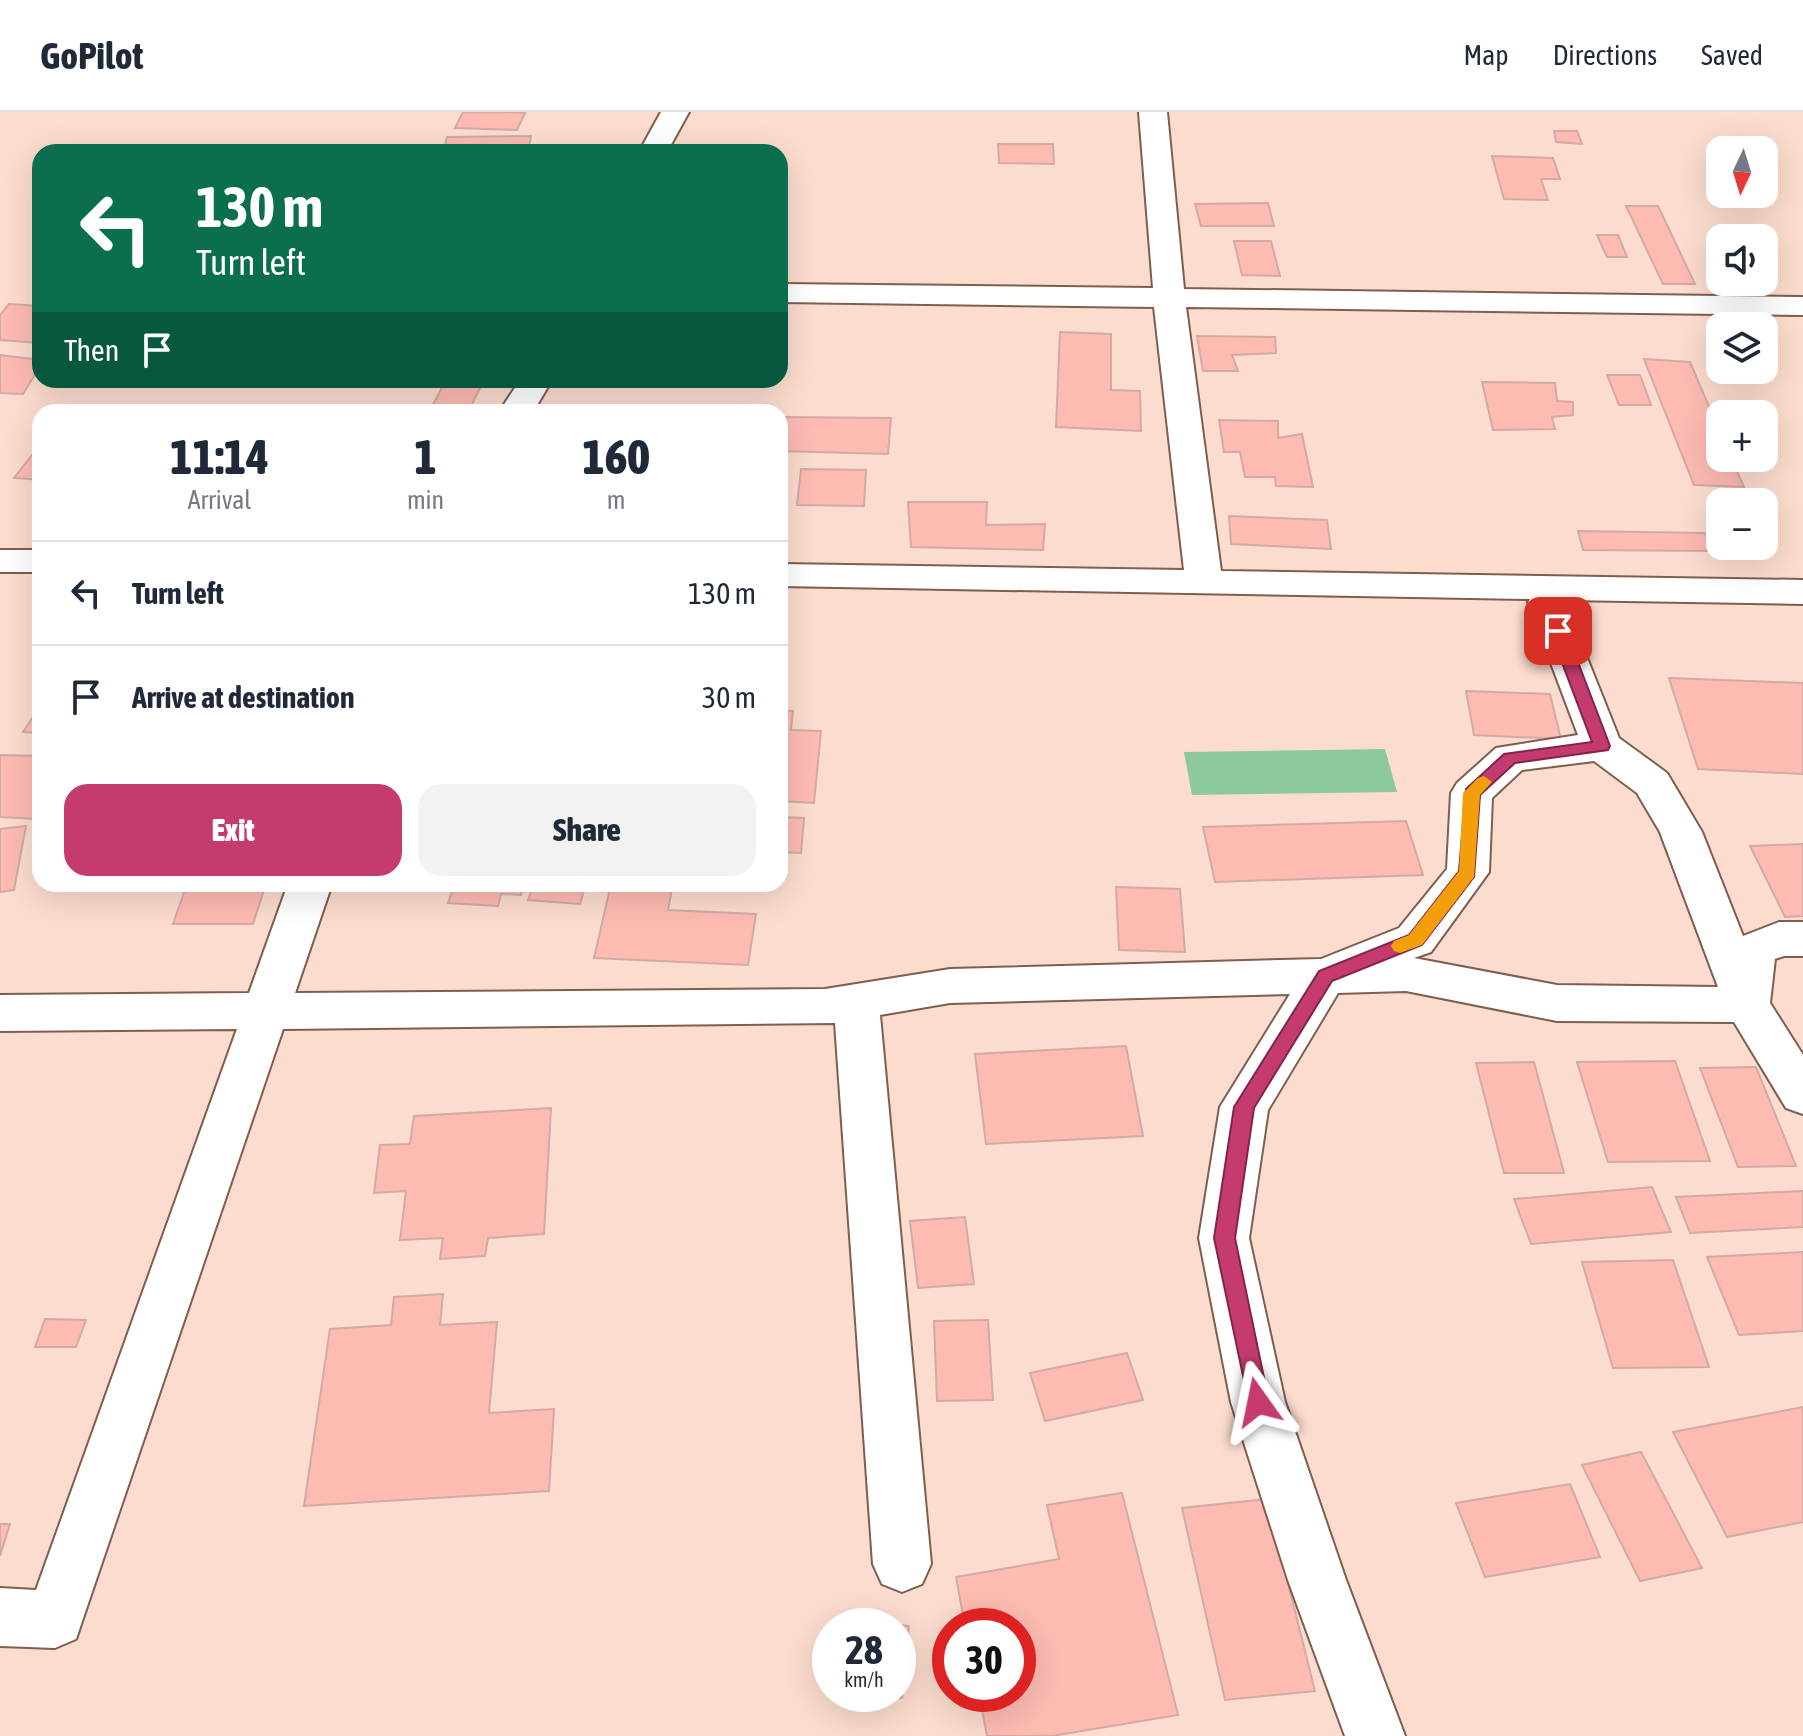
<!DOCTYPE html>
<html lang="en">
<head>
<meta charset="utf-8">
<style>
  body { margin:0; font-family:"Asap Condensed",sans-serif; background:#f2f2f3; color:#1f2937; height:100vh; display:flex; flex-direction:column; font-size:30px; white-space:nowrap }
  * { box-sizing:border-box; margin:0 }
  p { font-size:26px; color:#747a83 }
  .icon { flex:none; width:44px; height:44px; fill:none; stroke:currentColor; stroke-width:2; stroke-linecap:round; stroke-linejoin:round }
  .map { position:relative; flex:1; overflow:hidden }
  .sheet { position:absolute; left:32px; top:292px; width:756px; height:488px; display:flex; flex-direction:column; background:#fff; border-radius:24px; box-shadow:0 8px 32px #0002 }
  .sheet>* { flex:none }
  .guide { position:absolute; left:32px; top:32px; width:756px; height:244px; border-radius:24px; box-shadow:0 8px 32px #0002; background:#0b6e4f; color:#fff; overflow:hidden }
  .needle { width:52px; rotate:184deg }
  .tools { position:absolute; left:1706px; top:24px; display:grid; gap:16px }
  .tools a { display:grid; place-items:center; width:72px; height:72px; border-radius:16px; background:#fff; box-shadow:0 8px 32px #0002; font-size:40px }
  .speed { position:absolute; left:812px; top:1496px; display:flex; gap:16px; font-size:40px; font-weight:700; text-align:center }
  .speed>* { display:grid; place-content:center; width:104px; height:104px; border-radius:50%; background:#fff; box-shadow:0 8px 32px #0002; line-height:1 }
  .speed small { font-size:20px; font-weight:400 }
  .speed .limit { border:12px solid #d22; background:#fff; color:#111 }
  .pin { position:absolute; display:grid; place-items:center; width:68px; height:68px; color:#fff; margin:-34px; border-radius:16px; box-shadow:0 4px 12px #0006 }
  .me { position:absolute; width:88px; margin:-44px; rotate:348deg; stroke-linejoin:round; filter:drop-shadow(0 0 6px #0008) }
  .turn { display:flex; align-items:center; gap:28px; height:168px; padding:0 32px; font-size:36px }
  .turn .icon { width:104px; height:104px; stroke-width:2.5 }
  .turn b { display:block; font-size:56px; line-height:68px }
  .then { display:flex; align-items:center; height:76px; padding:0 32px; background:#0003; gap:16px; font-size:30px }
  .eta { display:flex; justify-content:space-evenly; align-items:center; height:136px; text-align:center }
  .eta b { font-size:48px; font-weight:800; line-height:56px }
  .button { display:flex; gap:16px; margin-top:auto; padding:16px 32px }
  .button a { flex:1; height:92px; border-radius:24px; background:#c53a6f; color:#fff; font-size:32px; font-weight:800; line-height:92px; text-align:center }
  .button a+a { background:#f2f2f3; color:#1f2937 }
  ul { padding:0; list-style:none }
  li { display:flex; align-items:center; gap:24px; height:104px; padding:0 32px; border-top:2px solid #e0e1e3 }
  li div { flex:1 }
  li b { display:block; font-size:30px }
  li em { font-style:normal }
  header { display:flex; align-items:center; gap:48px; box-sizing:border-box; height:112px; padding:0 40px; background:#fff; border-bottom:2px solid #e0e1e3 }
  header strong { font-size:38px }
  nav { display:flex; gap:44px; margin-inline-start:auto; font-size:28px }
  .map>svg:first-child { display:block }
  .green { fill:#8cc99d }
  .building { fill:#fdbbb2; stroke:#d3aaa5; stroke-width:2 }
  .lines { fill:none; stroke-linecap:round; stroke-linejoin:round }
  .minor-casing { stroke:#7e5e4e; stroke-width:4 }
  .minor { fill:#fff; fill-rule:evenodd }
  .route { fill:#c53a6f; stroke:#802648; stroke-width:2 }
  .slow { fill:#f59e0b }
</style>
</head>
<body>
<header>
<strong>GoPilot</strong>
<nav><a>Map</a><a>Directions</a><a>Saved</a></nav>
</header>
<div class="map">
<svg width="1803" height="1624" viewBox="0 0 1803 1624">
  <rect width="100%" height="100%" fill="#fbdcce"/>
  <!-- green -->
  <path class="green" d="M1385,637L1397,680L1192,683L1184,640Z"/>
  <!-- building -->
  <path class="building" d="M463,0H503L525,1L517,18L455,16Z
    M1554,19H1577L1582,32L1556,30Z
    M531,24L528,40H443L447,25Z
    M998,32H1053L1054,52L999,51Z
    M1492,44L1553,46L1560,67H1541L1548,88L1504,87Z
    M1268,91L1274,114H1201L1195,92Z
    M1626,94H1658L1695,172H1663Z
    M1597,123H1618L1627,145H1607Z
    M1234,129H1271L1280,164L1242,163Z
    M9,192L40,194V231L0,228V203Z
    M1060,220L1111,222V278L1140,279L1141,319L1056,315Z
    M1197,224L1275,225L1276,241L1232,243L1238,259H1203Z
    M0,243L40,248V254L23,282L0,281Z
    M1644,247L1690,250L1720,320V346H1731L1744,375L1694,373Z
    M1607,263H1640L1651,293H1619Z
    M446,268H484L468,300L430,298Z
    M1482,270L1555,271L1557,289L1573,290V303L1552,305L1555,317L1493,318Z
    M780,305L891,306L888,342L780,339Z
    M1219,308L1278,309V326L1302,322L1313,375L1276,374L1275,365H1245L1240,340H1224Z
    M40,333V368L14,366Z
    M801,357L866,358L864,394L797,393Z
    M908,390H987L986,413L1045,412L1043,438L911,435Z
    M1229,404L1327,408L1331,437L1231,432Z
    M1578,419L1705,421L1711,439L1583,438Z
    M1669,566L1803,571V662L1698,657Z
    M1466,579L1550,582L1561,627L1474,623Z
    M40,594V621L23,620Z
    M780,598L793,599L791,618L821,619L814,691L780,689Z
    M0,643L40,644V700L37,707L0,705Z
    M780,705L804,706L801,741L780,740Z
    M1406,709L1423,763L1215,770L1203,715Z
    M26,714L14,778L0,780V717Z
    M1803,732V804L1785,805L1750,734Z
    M187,772H266L253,812H173Z
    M412,772H524L521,783L501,782L498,794L448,791L453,776Z
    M534,772H586L580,792L528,788Z
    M611,772H673L668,798L756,802L748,853L594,846Z
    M1116,775L1180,777L1185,840L1119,838Z
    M1126,934L1143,1024L986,1032L975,942Z
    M1675,949L1710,1049L1608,1050L1577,950Z
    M1534,950L1564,1061H1504L1476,951Z
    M1756,955L1796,1054L1738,1055L1700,956Z
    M551,996L544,1122L488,1126L485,1144L440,1147L443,1126L400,1128L406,1079L374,1081L380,1033L410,1032L414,1004Z
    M1652,1075L1671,1120L1531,1132L1514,1087Z
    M1803,1079V1115L1690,1121L1676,1085Z
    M965,1105L974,1172L918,1176L910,1109Z
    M1803,1140V1219L1739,1223L1707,1145Z
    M1673,1148L1709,1255L1613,1256L1582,1150Z
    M443,1182L440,1213L497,1210L489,1301L554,1297L549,1379L304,1394L330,1217L391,1213L394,1185Z
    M45,1207L86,1208L76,1235H35Z
    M988,1208L993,1288L937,1289L934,1209Z
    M1127,1241L1143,1288L1045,1309L1030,1261Z
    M1803,1295V1410L1727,1425L1673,1320Z
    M1641,1340L1702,1456L1640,1469L1582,1353Z
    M1570,1372L1600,1445L1485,1465L1456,1391Z
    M1122,1381L1178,1603L1052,1624H987L979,1582H1018V1514H965L956,1465L1059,1447L1047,1393Z
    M1267,1387L1315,1579L1225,1588L1182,1396Z
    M0,1412H10L0,1444Z
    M851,1508L909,1514L902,1586L862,1582H898V1514H850Z"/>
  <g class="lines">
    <defs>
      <path id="minor" d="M661,0H689L667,40H639Z
        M1139,0H1167L1184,177L1803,185V203L1186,195L1221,459L1803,468V492L1564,488L1619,626L1667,661L1702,720L1743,824L1779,810H1803V844H1784L1775,847L1770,891L1803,943V1002L1786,996L1734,910L1557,909L1406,879L1338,881L1268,998L1249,1126L1285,1290L1346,1468L1405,1624H1345L1288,1468L1231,1290L1199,1126L1220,995L1290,882L950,891L880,903L931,1452L922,1472L902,1480L882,1472L873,1452L835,911L283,917L76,1527L55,1536L0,1534V1476L36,1478L237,917L0,919V883L249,881L288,772H332L295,881L825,877L950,857L1321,847L1399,816L1447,757L1451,681L1457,671L1496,636L1578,623L1528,490L1530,487L780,474V452L1184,458L1154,195L780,190V172L1153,176ZM1594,649L1637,681L1660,720L1718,875L1557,873L1414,846L1431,840L1489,760L1492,686L1522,658Z
        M520,268H552L533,300H499Z
        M0,438H40V460H0Z"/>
    </defs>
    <!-- minor casing -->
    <use href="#minor" class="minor-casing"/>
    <!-- minor -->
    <use href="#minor" class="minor"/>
  </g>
  <!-- route -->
  <path class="route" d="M1558,514L1566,519L1610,634L1608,638L1515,651L1480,683L1474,765L1422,833L1332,869L1254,996L1235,1126L1269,1290L1266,1297L1258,1300L1250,1297L1214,1126L1234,995L1319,859L1409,823L1459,759L1466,677L1504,642L1592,630L1550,519Z"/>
  <!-- slow -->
  <path class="slow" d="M1484,664L1492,670L1480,683L1474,765L1422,833L1400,841L1394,839L1391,834L1394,829L1409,823L1459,759L1463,681L1478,666Z"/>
</svg>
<div class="tools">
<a><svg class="needle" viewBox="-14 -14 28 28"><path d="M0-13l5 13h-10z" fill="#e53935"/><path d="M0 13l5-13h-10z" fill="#747a83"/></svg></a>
<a><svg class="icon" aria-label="sound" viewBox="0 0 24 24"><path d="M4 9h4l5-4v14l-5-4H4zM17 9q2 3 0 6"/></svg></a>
<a><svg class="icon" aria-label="layers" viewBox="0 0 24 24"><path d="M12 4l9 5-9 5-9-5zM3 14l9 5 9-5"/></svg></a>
<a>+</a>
<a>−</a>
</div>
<div class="speed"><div>28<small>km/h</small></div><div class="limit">30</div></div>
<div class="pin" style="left:1558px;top:519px;background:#d93025"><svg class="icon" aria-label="arrive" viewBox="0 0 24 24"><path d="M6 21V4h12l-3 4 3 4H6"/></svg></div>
<svg class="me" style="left:1258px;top:1290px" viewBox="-20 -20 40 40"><path d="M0-17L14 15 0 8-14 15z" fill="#c53a6f" stroke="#fff" stroke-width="4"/></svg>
<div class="guide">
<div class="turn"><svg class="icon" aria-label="left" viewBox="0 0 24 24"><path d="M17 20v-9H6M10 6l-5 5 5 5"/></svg><div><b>130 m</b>Turn left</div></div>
<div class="then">Then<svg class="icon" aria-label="arrive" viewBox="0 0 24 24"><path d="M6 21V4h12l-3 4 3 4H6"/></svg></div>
</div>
<section class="sheet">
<div class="eta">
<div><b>11:14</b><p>Arrival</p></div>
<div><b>1</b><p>min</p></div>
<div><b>160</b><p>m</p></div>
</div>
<ul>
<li><svg class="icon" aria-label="left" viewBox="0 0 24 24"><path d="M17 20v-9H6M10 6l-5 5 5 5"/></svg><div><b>Turn left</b></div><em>130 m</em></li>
<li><svg class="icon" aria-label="arrive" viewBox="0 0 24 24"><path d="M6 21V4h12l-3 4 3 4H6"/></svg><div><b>Arrive at destination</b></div><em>30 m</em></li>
</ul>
<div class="button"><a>Exit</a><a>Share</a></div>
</section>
</div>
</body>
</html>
